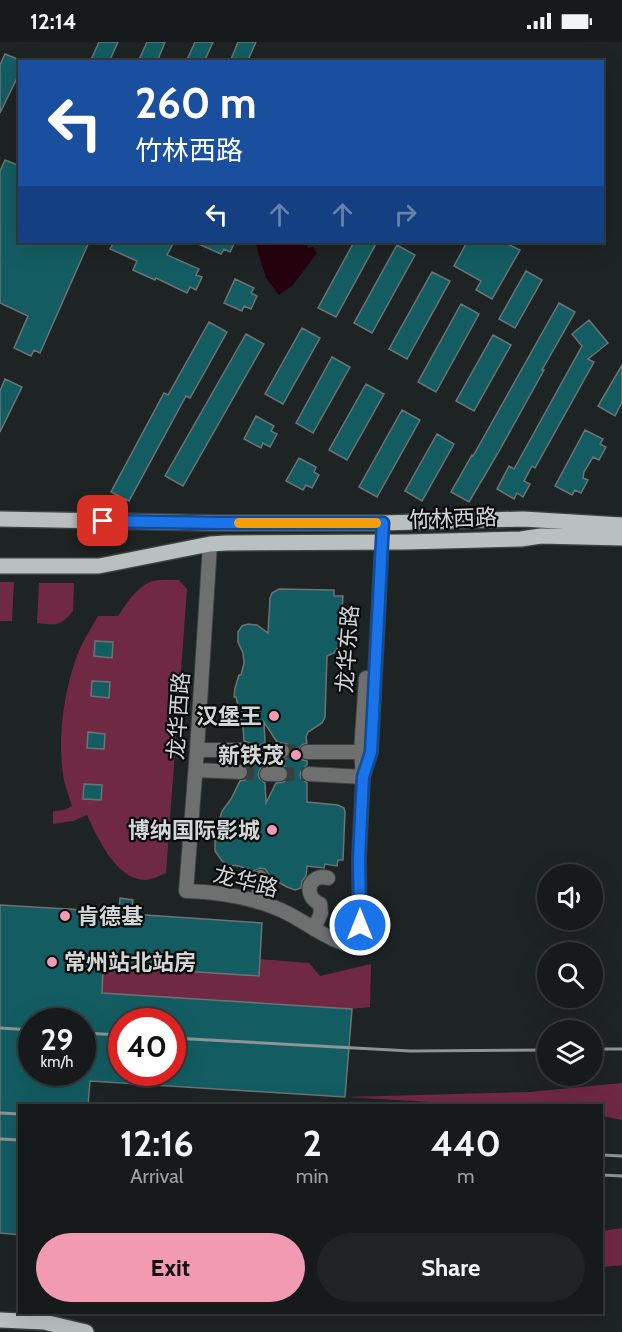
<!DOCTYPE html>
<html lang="en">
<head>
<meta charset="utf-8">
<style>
  body { margin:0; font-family:Cabin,"Noto Sans SC",sans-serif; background:#1f2324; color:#f1f3f6; height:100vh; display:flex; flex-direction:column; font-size:22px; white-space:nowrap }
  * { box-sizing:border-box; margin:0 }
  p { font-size:20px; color:#9ea1a3 }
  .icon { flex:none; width:33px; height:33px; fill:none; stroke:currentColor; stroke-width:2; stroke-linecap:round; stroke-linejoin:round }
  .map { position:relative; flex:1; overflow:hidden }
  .sheet { position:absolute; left:18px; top:1062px; width:585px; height:210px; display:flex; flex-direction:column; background:#161a1b; border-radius:0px; box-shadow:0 6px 24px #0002,0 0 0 2px #35383a }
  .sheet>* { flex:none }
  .top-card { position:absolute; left:18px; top:18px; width:586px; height:183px; border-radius:0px; box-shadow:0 6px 24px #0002,0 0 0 2px #35383a; background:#1a4fa0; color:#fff; overflow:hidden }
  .controls { position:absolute; left:537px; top:822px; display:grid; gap:12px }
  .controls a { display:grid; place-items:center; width:66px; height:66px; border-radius:50%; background:#161a1b; box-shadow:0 6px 24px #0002,0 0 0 2px #35383a; font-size:30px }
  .speed { position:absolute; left:18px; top:966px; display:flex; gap:12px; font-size:30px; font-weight:700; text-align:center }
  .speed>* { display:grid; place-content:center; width:78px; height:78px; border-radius:50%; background:#161a1b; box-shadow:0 6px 24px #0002,0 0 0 2px #35383a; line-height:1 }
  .speed small { font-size:15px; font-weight:400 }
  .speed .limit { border:9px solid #d22; background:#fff; color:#111 }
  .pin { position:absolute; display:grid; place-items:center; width:51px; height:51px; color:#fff; margin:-26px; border-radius:12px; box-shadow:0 3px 9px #0006 }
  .me { position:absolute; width:66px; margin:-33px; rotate:0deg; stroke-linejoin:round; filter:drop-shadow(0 0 4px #0008) }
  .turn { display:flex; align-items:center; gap:21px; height:126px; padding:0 18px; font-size:27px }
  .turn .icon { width:78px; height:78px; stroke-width:2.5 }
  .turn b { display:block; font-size:42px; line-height:51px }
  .lanes { display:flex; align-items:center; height:57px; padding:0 18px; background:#0003; justify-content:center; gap:30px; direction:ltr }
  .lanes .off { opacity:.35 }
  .eta { display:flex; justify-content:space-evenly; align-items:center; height:102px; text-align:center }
  .eta b { font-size:36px; font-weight:700; line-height:42px }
  .primary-button { display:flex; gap:12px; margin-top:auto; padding:12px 18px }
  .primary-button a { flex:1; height:69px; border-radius:36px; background:#f19ab2; color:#111; font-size:24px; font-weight:700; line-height:69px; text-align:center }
  .primary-button a+a { background:#1f2324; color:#f1f3f6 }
  .status { display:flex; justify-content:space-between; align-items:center; height:42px; padding:0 30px; background:#161a1b; direction:ltr }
  .status svg { height:16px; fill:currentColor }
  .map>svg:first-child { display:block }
  .green { fill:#702942 }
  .water { fill:#24000d }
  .building { fill:#135d62; stroke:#6d7374; stroke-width:1.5; fill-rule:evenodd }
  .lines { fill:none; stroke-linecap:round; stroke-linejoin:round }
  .minor-tunnel { stroke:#393e3f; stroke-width:14; stroke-dasharray:14 7; stroke-linecap:butt }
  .minor-casing { stroke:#3b4040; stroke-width:16 }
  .major-casing { stroke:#3b4040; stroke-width:18 }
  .minor { stroke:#6e7070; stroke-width:14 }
  .major { stroke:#bac0c0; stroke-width:15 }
  .rail { stroke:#8f9393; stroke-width:3 }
  .route-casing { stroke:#114b97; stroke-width:15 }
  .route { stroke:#1a73e8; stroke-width:10 }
  .slow { stroke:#f59e0b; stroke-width:10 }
  .poi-dot { fill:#f19ab2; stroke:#0a0c0c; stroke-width:2 }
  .labels { text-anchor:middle; stroke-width:4.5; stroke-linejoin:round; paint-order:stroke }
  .street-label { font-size:22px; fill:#d2d6d6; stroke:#0a0c0c }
  .poi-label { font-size:22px; font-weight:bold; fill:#d2d6d6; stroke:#0a0c0c; text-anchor:end }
</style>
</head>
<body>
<div class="status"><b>12:14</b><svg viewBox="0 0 49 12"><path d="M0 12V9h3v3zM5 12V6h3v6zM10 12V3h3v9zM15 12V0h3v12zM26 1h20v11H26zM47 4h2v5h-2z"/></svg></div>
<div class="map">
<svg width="622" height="1290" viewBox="0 0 622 1290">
  <rect width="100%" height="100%" fill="#1e2324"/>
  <!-- green -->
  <path class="green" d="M179,538L187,547L166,831C159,834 152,838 144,838C116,837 97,795 87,773L73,779L53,782V769L64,768L72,764C69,755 66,747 64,738C56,697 65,639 82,602C87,592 93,583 98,574H118C126,562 136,546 150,540C158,537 170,538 179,538Z
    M0,540H14L12,579H0Z
    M39,541H74L73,569C59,585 57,583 37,581Z
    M105,896L259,934L260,917L309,921L320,934L371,922L370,965L352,967L102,951Z
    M622,1041V1078L602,1074V1064L481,1063L345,1055L529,1050Z
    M622,1186V1223L602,1225V1189Z"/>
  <!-- water -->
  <path class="water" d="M255,200H297L298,202L305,200L308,206L313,205L317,211L293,243L279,253L266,236Z"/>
  <!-- building -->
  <path class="building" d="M99,0H118L109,20H90Z
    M147,0H165L157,20H138Z
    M195,0H213L204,20H186Z
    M238,0H256L247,20H230Z
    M5,12L20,18V30L0,71V23Z
    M5,118L20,124V200H89L40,311L34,308L31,314L14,306L28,274L0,261V129Z
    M114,200H174L167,213L199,227L196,233L202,235L196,248L190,245L187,251L156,236L155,238L133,228L137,219L110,207Z
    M194,200H235L230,210L224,207L221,212Z
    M354,200H377L336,275L318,266Z
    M467,200H504L520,208L492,257L476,248L481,239L454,224Z
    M397,203L415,213L372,291L354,281Z
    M526,229L542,238L515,286L499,277Z
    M432,230L450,239L407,317L389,307Z
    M235,237L254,246L251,251L257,254L251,267L244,264L242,269L224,261Z
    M559,261L575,270L542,328H544L498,411L469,460L451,450L472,413L473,414Z
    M461,262L479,272L436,350L418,340Z
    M589,278L608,301L588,317L594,320L535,426L532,424L524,439L530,442L523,455L517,451L514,457L497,447L509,424L514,427L582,304L572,292Z
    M209,280L227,290L190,356L186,354L129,459L111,450L164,351L168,353Z
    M302,286L320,296L283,362L265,352Z
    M246,292L264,302L183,444L165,434Z
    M493,293L511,303L474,369L456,359Z
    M332,315L350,325L313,391L296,381Z
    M622,323V360L615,374L598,364Z
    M5,337L22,345L0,390V349Z
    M366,342L384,352L347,418L329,408Z
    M402,368L420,378L377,455L359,445Z
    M256,374L274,384L271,389L277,392L270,405L263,401L261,406L244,397Z
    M585,388L603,397L600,402L606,405L599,418L593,415L584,430L583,436L588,438L581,451L575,448L572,453L555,444Z
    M437,392L454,402L422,459L405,449Z
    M299,416L316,425L314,430L319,433L312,446L306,443L303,448L286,439Z
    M279,547L334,548V554H343L339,604L334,611L327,614L325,675L322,681L308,690L306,695L307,701L302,703L298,709L300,715L303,718L307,719V723L302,727L300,732L301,737L307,741V760L338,763L344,766L345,770L343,818H338L337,824L325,822L324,826L307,824L306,834L302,839L301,846L295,848L287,845L269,835L268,831L265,827L260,826L253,829L239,824L228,823L222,819L215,809V792L222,769L231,757L240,739L245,738L248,734V726L244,722V717L250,715L254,709L253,704L250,701L244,699L243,685L236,655H234L235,646L239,633H241L244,621L243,611L238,600V590L242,584L248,582L257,583L268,591L270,556L272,551ZM264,680L277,700L287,702L291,708L289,714L285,717L284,724L288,728V736L284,740L276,741L266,761L265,741L260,737L258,733L260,727L265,723V718L259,714L257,710L259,704L265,700Z
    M95,599L113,600L112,616L94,614Z
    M92,639L110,640L109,656L91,654Z
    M88,690L105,692L104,707L87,706Z
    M84,742L102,743L101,758L83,757Z
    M120,856L133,858L131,872L262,881L259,934L103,924L102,951L352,967L345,1055L90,1039L88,1064H20V1193L0,1191V863L119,870ZM32,980H82V1030H32ZM122,980H172V1030H122Z"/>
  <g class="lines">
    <!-- minor-tunnel -->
    <path class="minor-tunnel" d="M282,709L307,710
      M240,730L267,732
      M280,732H309"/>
    <defs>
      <path id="minor" d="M210,502L197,708L186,849C220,850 258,856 289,872C312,884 333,902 360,905L359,816L363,735L371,710L383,481
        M197,708H245
        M266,709H282
        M307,710H369
        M196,728L240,730
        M267,732H280
        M309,732L363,735L361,710L366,636
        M258,860L260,835
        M314,887L321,871L320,862C316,860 311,856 310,851C307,839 319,833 328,836"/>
      <path id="major" d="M0,477L217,481H383L523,477L622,483
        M0,524H99L210,502L226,501L406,500L521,497L541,494L622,496
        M0,1278L44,1280L86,1290"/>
    </defs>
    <!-- minor casing -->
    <use href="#minor" class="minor-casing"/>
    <!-- major casing -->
    <use href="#major" class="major-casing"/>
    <!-- minor -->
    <use href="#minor" class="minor"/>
    <!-- major -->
    <use href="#major" class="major"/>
    <!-- rail -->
    <path class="rail" d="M0,986L32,988
      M82,991L122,993
      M172,996L410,1009L548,1008
      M592,1007H622
      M0,1071L20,1072
      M0,1097L20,1098
      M602,1113L622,1114
      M602,1133L622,1134"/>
  </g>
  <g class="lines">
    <defs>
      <path id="route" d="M103,479L217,481H383L371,710L363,735L359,816L360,883"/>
    </defs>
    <!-- route casing -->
    <use href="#route" class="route-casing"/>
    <!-- route -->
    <use href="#route" class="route"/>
    <!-- slow -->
    <path class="slow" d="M239,481H376"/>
  </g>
  <!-- markers -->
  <g class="poi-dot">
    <circle cx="274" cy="674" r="6"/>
    <circle cx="296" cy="713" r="6"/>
    <circle cx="272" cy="788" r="6"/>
    <circle cx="65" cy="874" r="6"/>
    <circle cx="52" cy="920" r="6"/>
  </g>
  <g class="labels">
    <!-- street labels -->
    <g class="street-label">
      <text transform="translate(453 476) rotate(-2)" y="8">竹林西路</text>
      <text transform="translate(347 607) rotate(-86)" y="8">龙华东路</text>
      <text transform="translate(178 674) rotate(-86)" y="8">龙华西路</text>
      <text transform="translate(246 839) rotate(14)" y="8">龙华路</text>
    </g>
    <!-- poi labels -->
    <g class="poi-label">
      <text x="262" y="682">汉堡王</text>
      <text x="284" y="721">新铁茂</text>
      <text x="260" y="796">博纳国际影城</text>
      <text x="77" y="882" text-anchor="start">肯德基</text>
      <text x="64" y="928" text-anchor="start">常州站北站房</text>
    </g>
  </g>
</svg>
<div class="controls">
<a><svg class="icon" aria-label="sound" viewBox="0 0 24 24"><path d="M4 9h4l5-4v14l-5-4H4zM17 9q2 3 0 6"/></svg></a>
<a><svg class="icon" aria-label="search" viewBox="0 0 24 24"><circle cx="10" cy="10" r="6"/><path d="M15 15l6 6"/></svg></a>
<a><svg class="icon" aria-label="layers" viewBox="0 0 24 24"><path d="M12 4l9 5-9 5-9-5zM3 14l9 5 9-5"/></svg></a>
</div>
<div class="speed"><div>29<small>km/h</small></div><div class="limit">40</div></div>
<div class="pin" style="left:103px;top:479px;background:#d93025"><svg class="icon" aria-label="arrive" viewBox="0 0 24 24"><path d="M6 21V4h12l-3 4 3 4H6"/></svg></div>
<svg class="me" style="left:360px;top:883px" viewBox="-20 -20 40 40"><circle r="17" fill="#1a73e8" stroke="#fff" stroke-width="3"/><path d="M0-11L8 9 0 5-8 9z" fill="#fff"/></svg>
<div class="top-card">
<div class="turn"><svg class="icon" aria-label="left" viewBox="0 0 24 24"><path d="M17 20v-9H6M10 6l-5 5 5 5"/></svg><div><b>260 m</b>竹林西路</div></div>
<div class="lanes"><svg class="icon" aria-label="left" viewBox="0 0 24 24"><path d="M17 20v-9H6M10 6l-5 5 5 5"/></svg><svg class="icon off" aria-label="ahead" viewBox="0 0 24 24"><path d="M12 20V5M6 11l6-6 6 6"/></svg><svg class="icon off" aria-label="ahead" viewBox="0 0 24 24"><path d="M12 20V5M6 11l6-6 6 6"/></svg><svg class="icon off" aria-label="right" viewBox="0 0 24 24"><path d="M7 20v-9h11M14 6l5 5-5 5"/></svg></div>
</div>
<section class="sheet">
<div class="eta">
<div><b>12:16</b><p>Arrival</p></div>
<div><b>2</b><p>min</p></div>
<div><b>440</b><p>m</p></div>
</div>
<div class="primary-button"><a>Exit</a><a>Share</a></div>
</section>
</div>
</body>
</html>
